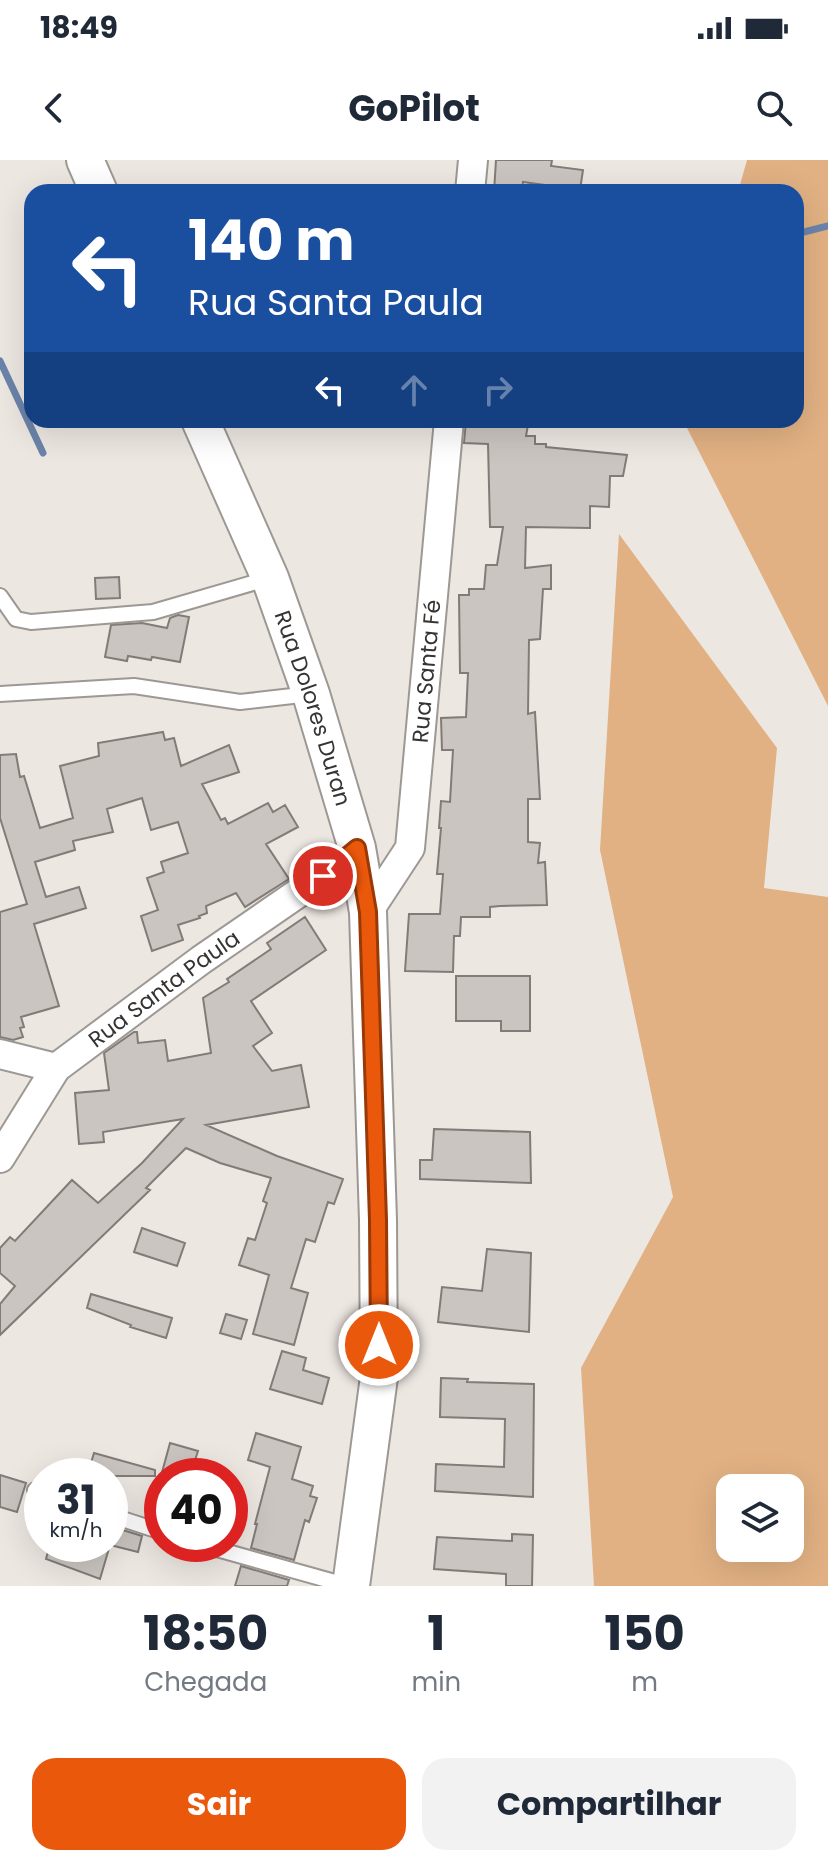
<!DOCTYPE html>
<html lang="pt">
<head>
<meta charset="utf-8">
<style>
  body { margin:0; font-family:Poppins,sans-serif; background:#f2f2f3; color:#1f2937; height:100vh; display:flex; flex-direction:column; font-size:30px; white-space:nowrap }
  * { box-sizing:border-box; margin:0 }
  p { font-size:26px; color:#747a83 }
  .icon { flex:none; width:44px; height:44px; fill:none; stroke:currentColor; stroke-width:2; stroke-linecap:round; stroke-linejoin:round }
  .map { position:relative; height:1426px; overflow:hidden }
  .side { display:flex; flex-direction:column; background:#fff; flex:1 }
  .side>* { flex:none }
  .guide { position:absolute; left:24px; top:24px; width:780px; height:244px; border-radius:24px; box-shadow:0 8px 32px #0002; background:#1a4fa0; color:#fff; overflow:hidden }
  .fabs { position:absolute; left:716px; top:1314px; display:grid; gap:16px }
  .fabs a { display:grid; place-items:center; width:88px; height:88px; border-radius:16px; background:#fff; box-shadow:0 8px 32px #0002; font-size:40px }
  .speed { position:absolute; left:24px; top:1298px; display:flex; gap:16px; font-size:40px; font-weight:700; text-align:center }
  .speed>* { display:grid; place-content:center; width:104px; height:104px; border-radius:50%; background:#fff; box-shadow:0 8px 32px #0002; line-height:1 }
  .speed small { font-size:20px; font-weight:400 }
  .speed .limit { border:12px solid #d22; background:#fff; color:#111 }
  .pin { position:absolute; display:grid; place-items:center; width:68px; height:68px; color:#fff; margin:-34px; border:4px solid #fff; border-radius:50%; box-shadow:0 2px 8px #0007 }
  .me { position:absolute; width:88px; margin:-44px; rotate:0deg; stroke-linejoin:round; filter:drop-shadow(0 0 6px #0008) }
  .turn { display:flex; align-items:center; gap:28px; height:168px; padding:0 32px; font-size:36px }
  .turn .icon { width:104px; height:104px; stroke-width:2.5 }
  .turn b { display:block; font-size:56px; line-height:68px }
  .lanes { display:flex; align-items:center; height:76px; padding:0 32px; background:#0003; justify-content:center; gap:40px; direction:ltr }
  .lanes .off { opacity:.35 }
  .eta { display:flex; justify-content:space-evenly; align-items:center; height:136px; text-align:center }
  .eta b { font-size:48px; font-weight:700; line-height:56px }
  .action { display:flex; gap:16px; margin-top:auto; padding:16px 32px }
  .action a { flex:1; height:92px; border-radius:24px; background:#ea580c; color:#fff; font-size:32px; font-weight:700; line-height:92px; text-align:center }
  .action a+a { background:#f2f2f3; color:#1f2937 }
  .status { display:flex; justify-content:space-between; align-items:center; height:56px; padding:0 40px; background:#fff; direction:ltr }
  .status svg { height:22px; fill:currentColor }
  header { display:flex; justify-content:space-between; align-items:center; height:104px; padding:0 32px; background:#fff; font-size:36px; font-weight:700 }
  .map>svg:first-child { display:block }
  .green { fill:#e1b183; fill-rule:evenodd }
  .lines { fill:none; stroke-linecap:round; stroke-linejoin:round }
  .stream { stroke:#6c84aa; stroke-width:7 }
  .building { fill:#cac5c0; stroke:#817c77; stroke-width:2 }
  .service-casing { stroke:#9d9893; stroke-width:18 }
  .minor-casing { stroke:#9d9893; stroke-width:32 }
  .tertiary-casing { stroke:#9d9893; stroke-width:40 }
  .service { stroke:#fff; stroke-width:14 }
  .minor { stroke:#fff; stroke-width:28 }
  .tertiary { stroke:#fff; stroke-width:36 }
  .route-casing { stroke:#983908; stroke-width:20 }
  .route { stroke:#ea580c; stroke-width:14 }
  .labels { text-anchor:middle; stroke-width:6; stroke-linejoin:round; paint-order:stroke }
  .street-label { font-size:22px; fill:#363432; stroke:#fff }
</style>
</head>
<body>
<div class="status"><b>18:49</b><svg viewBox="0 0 49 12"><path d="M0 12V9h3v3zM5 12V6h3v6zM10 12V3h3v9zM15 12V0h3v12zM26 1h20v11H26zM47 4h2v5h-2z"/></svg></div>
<header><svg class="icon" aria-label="back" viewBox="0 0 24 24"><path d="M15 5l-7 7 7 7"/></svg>GoPilot<svg class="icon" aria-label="search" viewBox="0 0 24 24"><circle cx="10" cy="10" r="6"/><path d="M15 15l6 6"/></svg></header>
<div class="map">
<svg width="828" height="1426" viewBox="0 0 828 1426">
  <rect width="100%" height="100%" fill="#ede7e2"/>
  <!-- green -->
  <path class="green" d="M747,0H828V546L683,260H796V32H738Z
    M619,374L777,588L764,728L828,737V1426H594L581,1208L673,1037L600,690ZM730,1328H790V1388H730Z"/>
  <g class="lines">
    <!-- stream -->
    <path class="stream" d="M796,74L828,66
      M0,201L43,293"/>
  </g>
  <!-- building -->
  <path class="building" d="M496,0H552L551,6L583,10L580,30L523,22L522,32H494Z
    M466,261L528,265L526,276H535V284H546V287L627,295L623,316H610L609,347L590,346V368L526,367L525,408L551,405V429H543L540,479L529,480L528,554L535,552L540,639H528V682L540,683L538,703L545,702L547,745L500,746L490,747V757H461L460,776H454L453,812L405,811L409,754H440L443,714H437L441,668H439L441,641L450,642L453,590H442L441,558L466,557L468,513H460L459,435H469V429H484L486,405H497L503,367H490L488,284L464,283Z
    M119,417L120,438L96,439L95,418Z
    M178,455L189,457L180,502L152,497L151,500L128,496L127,501L105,497L111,465L142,463L167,468L170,458Z
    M163,572L165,580L174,578L181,606L229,585L239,612L202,624L221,660L225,658L228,664L268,643L273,652L285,645L298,667L266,684L289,719L245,747L236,733L206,746L207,753L199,756L200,758L178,765L183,780L152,791L141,756L158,750L147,718L164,712L161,702L188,693L178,662L151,670L142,638L107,649L113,672L73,681L75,690L35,702L46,737L79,727L86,748L34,764L59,846L21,857L24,867L20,868L23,877L13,880L0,877V752L27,744L0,658V595L16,594L20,617L24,616L40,668L73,658L60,606L99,596L98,583Z
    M305,757L326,790L251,841L272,873L253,886L272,911L301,905L309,947L206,965L277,996L343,1019L334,1044L328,1042L315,1082L306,1079L291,1128L308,1133L294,1185L253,1174L269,1115L239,1105L248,1078L255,1080L267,1043L263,1041L271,1018L220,1003L186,988L146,1028L150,1030L0,1175V1144L15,1126L0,1113V1088L10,1077L15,1081L72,1020L98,1043L142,1003L183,959L103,972L104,982L79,984L75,933L109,930L104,893L134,872H137L138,883L165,880L168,901L211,893L203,838L229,822L227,819L271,789L267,783Z
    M456,816H530V871H501V861H456Z
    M434,969L530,972L531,1023L420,1019V1000H432Z
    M142,1068L185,1083L177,1106L134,1092Z
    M487,1089L531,1093L529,1172L438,1162L442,1127L482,1131Z
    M91,1134L172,1158L166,1178L130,1167L131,1165L87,1148Z
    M226,1154L247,1160L241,1179L220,1173Z
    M282,1191L306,1198L303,1210L329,1218L322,1244L270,1229Z
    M441,1218L468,1219L467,1222L534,1224L533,1337L435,1331L436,1304L504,1307L505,1259L440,1257Z
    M256,1273L301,1287L292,1319L313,1326L310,1336L317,1338L309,1362L305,1360L294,1400L251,1388L257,1364H255L270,1307L248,1300Z
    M170,1283L198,1291L190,1316H161Z
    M94,1293L155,1310V1316H87Z
    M0,1315L26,1323L17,1352L0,1347Z
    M110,1366L142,1376L138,1392L110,1385L100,1419L46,1399L50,1384H110Z
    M512,1374L533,1375L532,1426H506V1414L434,1409L437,1377L512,1381Z
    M241,1406L289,1420L287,1426H235Z"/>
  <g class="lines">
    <defs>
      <path id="service" d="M0,436L16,459L31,462L153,452L270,418
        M0,534L134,526L240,542L310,534
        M35,1330L42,1332
        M110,1355L162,1372
        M199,1384L349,1426"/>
      <g id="minor">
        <path d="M470,32L473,0"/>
        <path id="s1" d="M368,752L410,688L449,260"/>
        <path d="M0,894L56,908"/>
        <path id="s2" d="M0,998L56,908L201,800L323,716L357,688"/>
      </g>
      <g id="tertiary">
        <path d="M85,0L99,32"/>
        <path id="s3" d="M200,260L270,418L311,534L357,688L368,752L378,1060L379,1217L351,1426"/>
      </g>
    </defs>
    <!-- service casing -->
    <use href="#service" class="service-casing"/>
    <!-- minor casing -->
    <use href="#minor" class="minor-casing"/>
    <!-- tertiary casing -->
    <use href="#tertiary" class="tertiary-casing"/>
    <!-- service -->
    <use href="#service" class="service"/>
    <!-- minor -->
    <use href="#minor" class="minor"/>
    <!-- tertiary -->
    <use href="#tertiary" class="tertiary"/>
  </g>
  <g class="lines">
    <defs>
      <path id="route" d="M323,716L357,688L368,752L378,1060L379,1185"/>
    </defs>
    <!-- route casing -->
    <use href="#route" class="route-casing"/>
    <!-- route -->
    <use href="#route" class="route"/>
  </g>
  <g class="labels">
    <!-- street labels -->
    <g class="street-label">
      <text dy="8" stroke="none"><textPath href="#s1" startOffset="254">Rua Santa Fé</textPath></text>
      <text dy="8" stroke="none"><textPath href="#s3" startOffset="310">Rua Dolores Duran</textPath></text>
      <text dy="8" stroke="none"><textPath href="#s2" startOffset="240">Rua Santa Paula</textPath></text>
    </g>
  </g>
</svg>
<div class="fabs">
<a><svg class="icon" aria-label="layers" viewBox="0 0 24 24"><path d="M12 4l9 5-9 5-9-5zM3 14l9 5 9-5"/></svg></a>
</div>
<div class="speed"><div>31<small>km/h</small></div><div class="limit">40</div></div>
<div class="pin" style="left:323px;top:716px;background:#d93025"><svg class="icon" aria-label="arrive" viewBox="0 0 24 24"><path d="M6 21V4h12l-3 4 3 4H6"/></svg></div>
<svg class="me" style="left:379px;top:1185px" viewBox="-20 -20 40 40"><circle r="17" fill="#ea580c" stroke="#fff" stroke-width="3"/><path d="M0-11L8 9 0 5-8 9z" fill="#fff"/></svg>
<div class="guide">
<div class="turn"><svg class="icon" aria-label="left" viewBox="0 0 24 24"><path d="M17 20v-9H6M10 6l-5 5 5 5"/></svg><div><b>140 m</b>Rua Santa Paula</div></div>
<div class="lanes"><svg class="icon" aria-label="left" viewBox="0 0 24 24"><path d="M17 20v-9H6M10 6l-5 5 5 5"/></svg><svg class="icon off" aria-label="ahead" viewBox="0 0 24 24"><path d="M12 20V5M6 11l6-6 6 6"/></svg><svg class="icon off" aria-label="right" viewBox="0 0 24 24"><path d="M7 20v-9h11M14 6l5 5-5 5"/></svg></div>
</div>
</div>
<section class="side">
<div class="eta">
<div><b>18:50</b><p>Chegada</p></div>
<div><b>1</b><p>min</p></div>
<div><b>150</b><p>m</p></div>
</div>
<div class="action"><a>Sair</a><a>Compartilhar</a></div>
</section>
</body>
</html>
